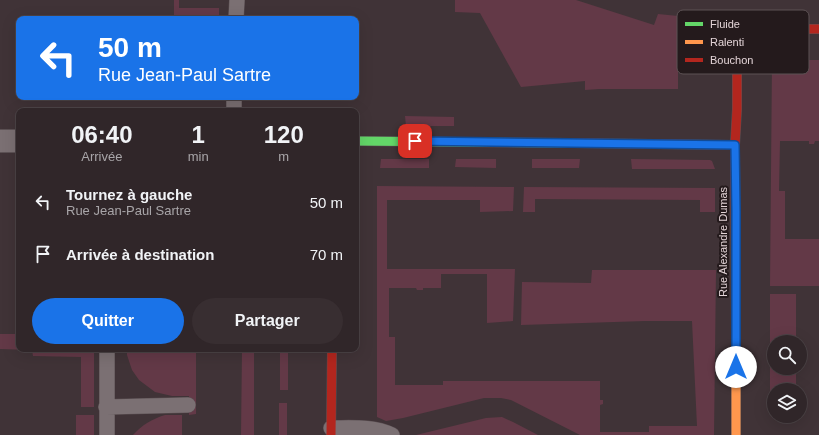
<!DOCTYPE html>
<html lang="fr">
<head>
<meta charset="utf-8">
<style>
  body { margin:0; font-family:Arial,sans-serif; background:#382e31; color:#f1f3f6; height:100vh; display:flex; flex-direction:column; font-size:15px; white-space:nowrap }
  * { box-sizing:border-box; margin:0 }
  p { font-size:13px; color:#a8a5a8 }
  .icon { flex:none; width:22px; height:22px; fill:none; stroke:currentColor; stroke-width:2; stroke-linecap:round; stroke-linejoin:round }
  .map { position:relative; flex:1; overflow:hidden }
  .details { position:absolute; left:16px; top:108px; width:343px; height:244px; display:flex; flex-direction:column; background:#302629; border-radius:8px; box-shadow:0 4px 16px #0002,0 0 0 1px #4b4346 }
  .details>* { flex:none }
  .guide { position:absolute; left:16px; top:16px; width:343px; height:84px; border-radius:8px; box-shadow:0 4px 16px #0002,0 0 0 1px #4b4346; background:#1a73e8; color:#fff; overflow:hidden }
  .fabs { position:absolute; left:767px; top:335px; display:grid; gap:8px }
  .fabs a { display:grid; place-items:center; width:40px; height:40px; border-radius:50%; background:#302629; box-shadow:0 4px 16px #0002,0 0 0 1px #4b4346; font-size:20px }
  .pin { position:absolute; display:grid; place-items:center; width:34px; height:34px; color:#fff; margin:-17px; border-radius:8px; box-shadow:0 2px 6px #0006 }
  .me { position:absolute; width:44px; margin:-22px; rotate:0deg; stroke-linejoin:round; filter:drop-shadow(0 0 3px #0008) }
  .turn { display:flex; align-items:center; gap:14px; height:84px; padding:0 16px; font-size:18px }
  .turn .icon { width:52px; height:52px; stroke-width:2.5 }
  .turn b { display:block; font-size:28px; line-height:34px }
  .eta { display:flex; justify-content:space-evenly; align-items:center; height:68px; text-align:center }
  .eta b { font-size:24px; font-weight:700; line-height:28px }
  .action { display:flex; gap:8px; margin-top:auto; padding:8px 16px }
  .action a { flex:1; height:46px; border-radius:24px; background:#1a73e8; color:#fff; font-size:16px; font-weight:700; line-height:46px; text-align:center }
  .action a+a { background:#382e31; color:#f1f3f6 }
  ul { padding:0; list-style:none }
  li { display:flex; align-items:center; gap:12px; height:52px; padding:0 16px }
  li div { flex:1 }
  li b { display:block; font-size:15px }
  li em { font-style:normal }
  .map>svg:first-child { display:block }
  .green { fill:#633947 }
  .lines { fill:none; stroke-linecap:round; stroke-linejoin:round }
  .lane-casing { stroke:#5c5154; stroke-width:16 }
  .street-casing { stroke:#5c5154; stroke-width:24 }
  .fast-casing { stroke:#5c5154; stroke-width:10 }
  .slow-casing { stroke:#5c5154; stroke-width:10 }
  .jam-casing { stroke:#5c5154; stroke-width:10 }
  .lane { stroke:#7b7073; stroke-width:15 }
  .street { stroke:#7b7073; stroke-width:22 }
  .fast { stroke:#63d668; stroke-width:9 }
  .slow { stroke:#ff974d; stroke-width:9 }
  .jam { stroke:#b3261e; stroke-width:9 }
  .route-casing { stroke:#114b97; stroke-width:10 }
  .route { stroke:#1a73e8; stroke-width:7 }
  .labels { text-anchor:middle; stroke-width:4; stroke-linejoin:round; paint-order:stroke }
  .street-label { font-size:11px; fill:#e3d4d7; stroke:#241a1c }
  .key { fill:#241a1c; stroke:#5d5254; stroke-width:1 }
  .key-label { font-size:11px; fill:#e3d4d7 }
</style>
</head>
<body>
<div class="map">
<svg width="819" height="435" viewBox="0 0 819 435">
  <rect width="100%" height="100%" fill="#403337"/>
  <!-- green -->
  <path class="green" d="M174,0H179V8H219V19H174Z
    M455,0H576L654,25L658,14L678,16V89H599L585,90V81L521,87L480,13L455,12Z
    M772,60H819V141H815L814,144H809V141H780L779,191H785V239H819V286H770Z
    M405,116L454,117V126H406Z
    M381,159H429V168H380Z
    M456,159H496V168L455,167Z
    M532,159H580L579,168H532Z
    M631,159L710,160L712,161L715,169H632Z
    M377,186L514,187L513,211L480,212V200H387V269H515L513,321L487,323V274H441V288H423V290H417L416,288H389V337H395V385H443V381H600V400H603V404L600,405V432H649V426H697L692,321H645L521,325L522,282L591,283L592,270H716L714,435H580L511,400L501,398H484L403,418L386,421L377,417Z
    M524,187L715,188V212H700V200L535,199V212H523Z
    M770,294H796V342H774V368H796V390H774V404H770Z
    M0,334H19V349H94V407H81V357L33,356L32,350L0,349Z
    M127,349H196V414L189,415V396H172L155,392L139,380L132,370L127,355Z
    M242,349H254V435H241Z
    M280,349H288V390H280Z
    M279,403H287V435H279Z
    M76,415H94V435H76Z
    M165,415H182V435H133C142,425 152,419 165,415Z
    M502,417L513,422L538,435H416L486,418Z"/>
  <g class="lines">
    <defs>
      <path id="lane" d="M236,19L237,0
        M234,111V97
        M107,349V435
        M106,407L188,405
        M331,428C352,428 373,426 392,435"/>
      <path id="street" d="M0,141H19"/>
      <path id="fast" d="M356,141L573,143"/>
      <path id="slow" d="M736,349V435"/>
      <path id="jam" d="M573,143L735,145L737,109V63L741,52L747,43L759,35L772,29H819
        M735,145L736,349
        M331,435L332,349"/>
    </defs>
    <!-- lane casing -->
    <use href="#lane" class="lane-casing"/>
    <!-- street casing -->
    <use href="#street" class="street-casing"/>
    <!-- fast casing -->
    <use href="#fast" class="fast-casing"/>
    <!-- slow casing -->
    <use href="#slow" class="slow-casing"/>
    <!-- jam casing -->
    <use href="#jam" class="jam-casing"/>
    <!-- lane -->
    <use href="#lane" class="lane"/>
    <!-- street -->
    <use href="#street" class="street"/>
    <!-- fast -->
    <use href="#fast" class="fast"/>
    <!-- slow -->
    <use href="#slow" class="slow"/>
    <!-- jam -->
    <use href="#jam" class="jam"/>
  </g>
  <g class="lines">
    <defs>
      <path id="route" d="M415,141L735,145L736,211V367"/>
    </defs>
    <!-- route casing -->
    <use href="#route" class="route-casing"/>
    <!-- route -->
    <use href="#route" class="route"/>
  </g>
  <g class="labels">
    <!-- street labels -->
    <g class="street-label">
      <text transform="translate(723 242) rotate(-90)" y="4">Rue Alexandre Dumas</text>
    </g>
  </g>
  <!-- legend -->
  <rect x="677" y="10" width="132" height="64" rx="6" class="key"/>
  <rect x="685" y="22" width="18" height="4" fill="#63d668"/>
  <rect x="685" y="40" width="18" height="4" fill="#ff974d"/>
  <rect x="685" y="58" width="18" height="4" fill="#b3261e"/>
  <g class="key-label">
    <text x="710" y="28">Fluide</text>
    <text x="710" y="46">Ralenti</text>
    <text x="710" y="64">Bouchon</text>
  </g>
</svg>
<div class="fabs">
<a><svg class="icon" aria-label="search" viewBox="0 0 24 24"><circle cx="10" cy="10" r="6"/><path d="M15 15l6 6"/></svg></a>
<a><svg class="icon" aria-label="layers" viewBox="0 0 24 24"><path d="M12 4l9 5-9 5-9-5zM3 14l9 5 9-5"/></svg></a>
</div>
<div class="pin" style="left:415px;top:141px;background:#d93025"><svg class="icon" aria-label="arrive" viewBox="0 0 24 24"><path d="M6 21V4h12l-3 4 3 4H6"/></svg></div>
<svg class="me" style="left:736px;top:367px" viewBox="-20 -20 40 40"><circle r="19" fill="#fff"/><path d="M0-13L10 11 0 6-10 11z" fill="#1a73e8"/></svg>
<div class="guide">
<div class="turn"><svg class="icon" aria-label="left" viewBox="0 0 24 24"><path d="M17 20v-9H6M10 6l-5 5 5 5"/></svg><div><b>50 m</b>Rue Jean-Paul Sartre</div></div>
</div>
<section class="details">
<div class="eta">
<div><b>06:40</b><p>Arrivée</p></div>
<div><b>1</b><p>min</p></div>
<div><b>120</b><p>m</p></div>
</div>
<ul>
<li><svg class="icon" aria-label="left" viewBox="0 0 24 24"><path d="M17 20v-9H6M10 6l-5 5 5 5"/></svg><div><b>Tournez à gauche</b><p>Rue Jean-Paul Sartre</p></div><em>50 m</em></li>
<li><svg class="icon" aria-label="arrive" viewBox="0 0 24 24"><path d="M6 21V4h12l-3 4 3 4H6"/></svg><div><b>Arrivée à destination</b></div><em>70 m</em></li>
</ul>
<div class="action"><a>Quitter</a><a>Partager</a></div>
</section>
</div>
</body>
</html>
